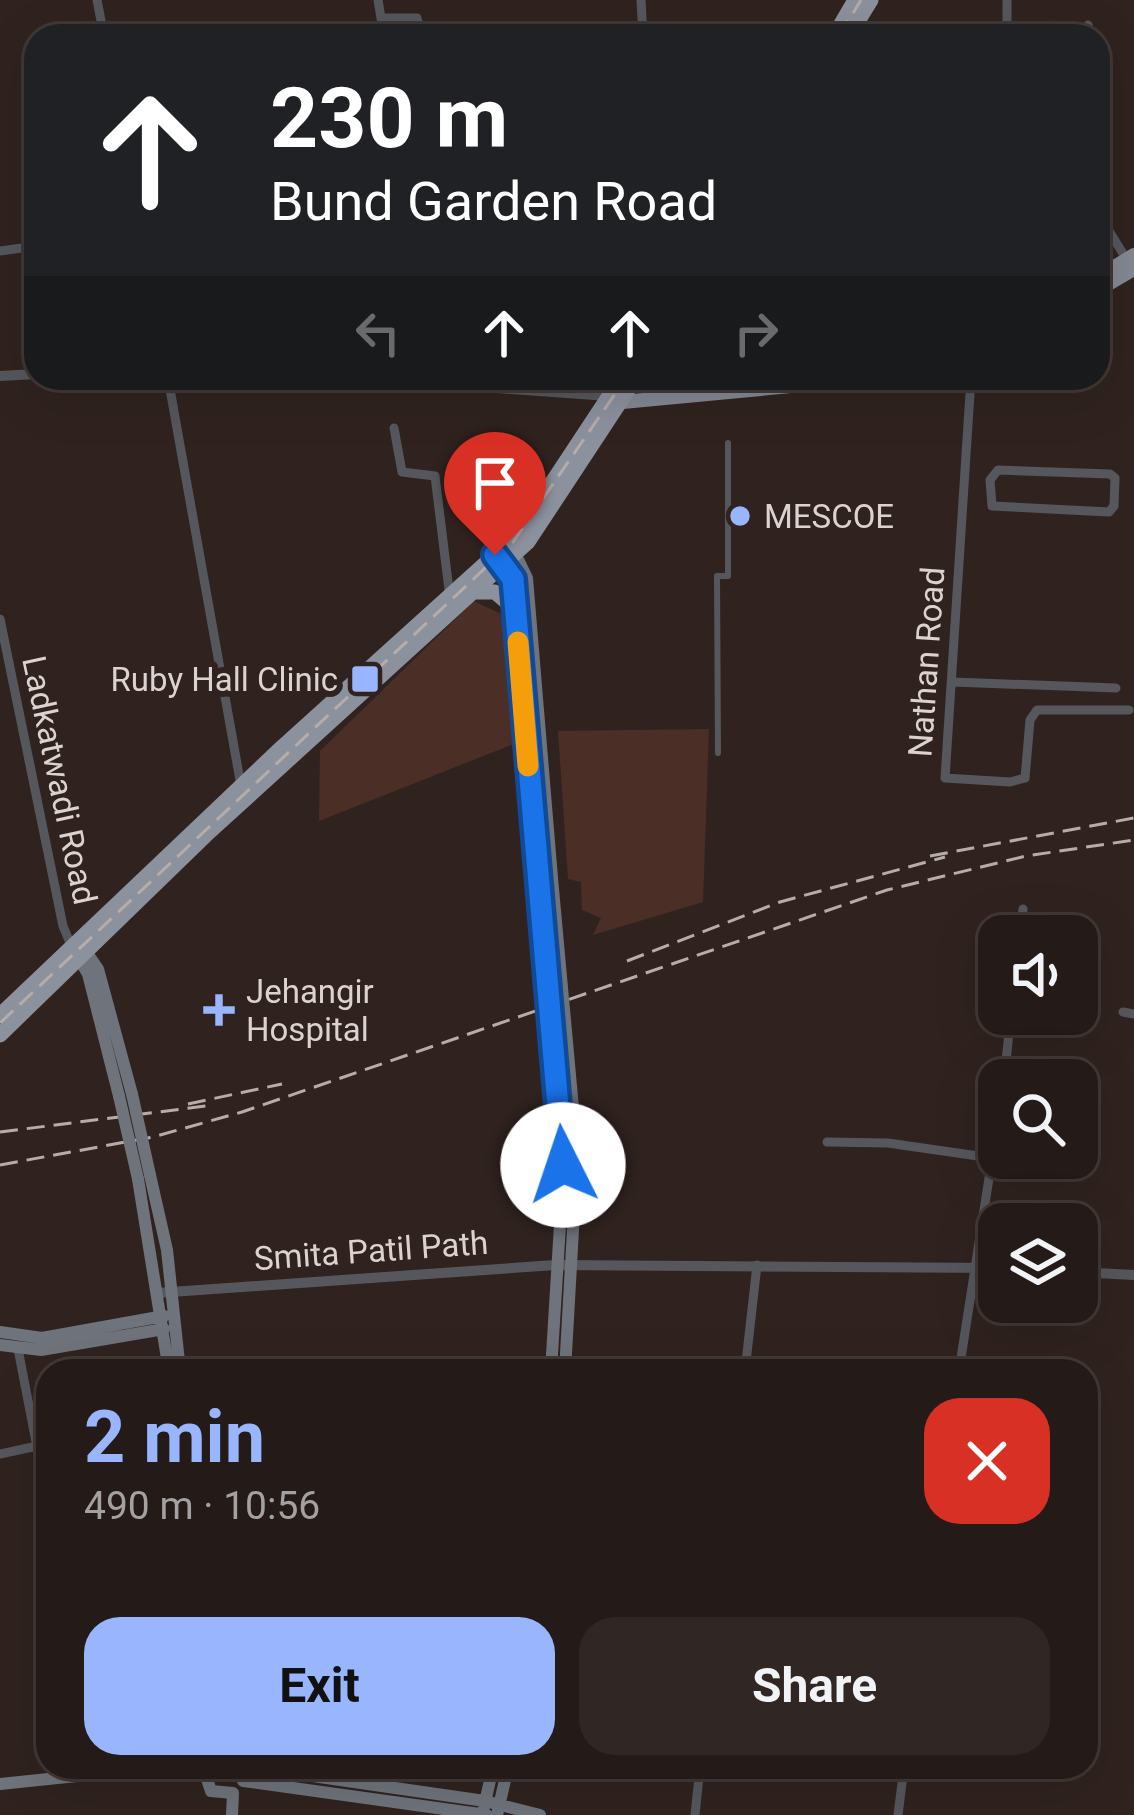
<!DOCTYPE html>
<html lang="en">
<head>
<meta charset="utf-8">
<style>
  body { margin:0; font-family:Roboto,sans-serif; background:#302724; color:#f1f3f6; height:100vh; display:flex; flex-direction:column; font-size:45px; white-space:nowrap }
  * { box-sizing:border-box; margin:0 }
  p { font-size:39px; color:#a3a1a1 }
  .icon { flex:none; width:66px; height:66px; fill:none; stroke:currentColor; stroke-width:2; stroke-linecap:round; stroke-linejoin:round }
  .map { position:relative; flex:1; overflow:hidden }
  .panel { position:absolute; left:36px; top:1359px; width:1062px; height:420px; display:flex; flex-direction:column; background:#241a17; border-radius:36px; box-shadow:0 12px 48px #0002,0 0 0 3px #413836 }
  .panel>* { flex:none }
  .hud { position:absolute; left:24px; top:24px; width:1086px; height:366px; border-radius:36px; box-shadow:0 12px 48px #0002,0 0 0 3px #413836; background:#202124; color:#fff; overflow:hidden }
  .controls { position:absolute; left:978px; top:915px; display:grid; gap:24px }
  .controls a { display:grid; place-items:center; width:120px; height:120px; border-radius:24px; background:#241a17; box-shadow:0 12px 48px #0002,0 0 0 3px #413836; font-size:60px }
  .pin { position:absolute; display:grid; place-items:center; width:102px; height:102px; color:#fff; margin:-123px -51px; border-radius:50% 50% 50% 0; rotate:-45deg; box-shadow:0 0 12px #0007 }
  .pin .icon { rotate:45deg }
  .me { position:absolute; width:132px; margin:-66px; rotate:356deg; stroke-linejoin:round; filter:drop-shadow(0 0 9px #0008) }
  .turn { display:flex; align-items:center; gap:42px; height:252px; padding:0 48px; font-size:54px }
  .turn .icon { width:156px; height:156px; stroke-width:2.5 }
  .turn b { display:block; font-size:84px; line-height:102px }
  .lanes { display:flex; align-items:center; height:114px; padding:0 48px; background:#0003; justify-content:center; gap:60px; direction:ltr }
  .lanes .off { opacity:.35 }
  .round { display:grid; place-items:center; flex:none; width:126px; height:126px; border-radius:36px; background:#302724 }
  .head { display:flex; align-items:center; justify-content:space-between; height:204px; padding:0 48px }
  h1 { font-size:72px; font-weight:700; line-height:90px; color:#98b5fd }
  .button { display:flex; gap:24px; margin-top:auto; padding:24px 48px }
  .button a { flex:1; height:138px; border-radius:36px; background:#98b5fd; color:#111; font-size:48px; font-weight:700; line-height:138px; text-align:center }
  .button a+a { background:#302724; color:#f1f3f6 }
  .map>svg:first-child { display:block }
  .green { fill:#4b2f27 }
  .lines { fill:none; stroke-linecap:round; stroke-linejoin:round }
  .pedestrian { stroke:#55575d; stroke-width:6 }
  .minor { stroke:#55575d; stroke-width:9 }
  .tertiary { stroke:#55575d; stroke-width:10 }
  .secondary { stroke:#6f737b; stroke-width:12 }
  .primary { stroke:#838893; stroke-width:14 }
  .trunk { stroke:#8c919e; stroke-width:15 }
  .rail { stroke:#b6aca9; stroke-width:3; stroke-dasharray:18 9; stroke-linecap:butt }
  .secondary-bridge { stroke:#6f737b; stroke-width:12 }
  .route-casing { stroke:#114b97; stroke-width:30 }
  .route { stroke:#1a73e8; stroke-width:21 }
  .slow { stroke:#f59e0b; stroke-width:21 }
  .poi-dot { fill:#98b5fd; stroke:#30231f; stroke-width:4.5 }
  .labels { text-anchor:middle; stroke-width:12; stroke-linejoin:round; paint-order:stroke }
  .poi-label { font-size:33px; fill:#dcd3d1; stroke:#30231f; text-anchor:start }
  .street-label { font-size:33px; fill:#dcd3d1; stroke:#30231f }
</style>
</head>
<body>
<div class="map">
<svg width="1134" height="1815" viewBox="0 0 1134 1815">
  <rect width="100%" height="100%" fill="#30231f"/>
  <!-- green -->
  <path class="green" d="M474,601L505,616L516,743L319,821L320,751Z
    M709,729L703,902L593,935L601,918L582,910L581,882L568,879L558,731Z"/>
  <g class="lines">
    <!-- pedestrian -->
    <path class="pedestrian" d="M718,753L717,576H728V443"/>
    <!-- minor -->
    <path class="minor" d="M97,0L104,36
      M378,0L384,36
      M641,0L643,36
      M381,18H417L422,36
      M1088,25L1090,36
      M1007,36V0
      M1098,76L1101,218L1127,260
      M0,251L36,246
      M168,378L241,786
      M971,378L945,778L1010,782L1025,778L1030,720L1037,710H1129
      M394,428L402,472L435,476L450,598
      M998,470L1110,474L1115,478L1114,506L1109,512L992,506L990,480Z
      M0,619L63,926L73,950
      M953,682L1116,688
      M1020,936L1023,909
      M1123,1012L1134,1014
      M1004,1080L1011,1014
      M827,1142L888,1143L992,1158
      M18,1349L48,1504
      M745,1371L757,1265
      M959,1371L999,1114
      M0,1454L37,1446
      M695,1815L700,1767
      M898,1815L904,1767"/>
    <!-- tertiary -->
    <path class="tertiary" d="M0,376L36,374
      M359,378L608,396
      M1077,1272L1134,1275
      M157,1293L555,1265L999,1268"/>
    <!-- secondary -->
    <path class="secondary" d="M513,549L527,578L552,878
      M501,560L513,579L538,878
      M81,944L98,969L132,1094
      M76,954L88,974L119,1096
      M150,1175L167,1250L180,1371
      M138,1179L169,1371
      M0,1332L42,1338L164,1316
      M0,1345L41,1350L164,1329
      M551,1371L563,1176L560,1120
      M565,1371L576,1177L574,1119
      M250,1767L485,1801L540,1815
      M204,1770L211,1791L233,1793
      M243,1781L487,1815
      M0,1784L125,1771L204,1774
      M484,1807L493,1767
      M232,1815L233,1793
      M497,1815L508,1767"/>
    <!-- primary -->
    <path class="primary" d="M1098,277L1134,255
      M1098,290L1134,269
      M735,384L783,378
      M612,403L876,378"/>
    <!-- trunk -->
    <path class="trunk" d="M834,36L855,0
      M849,36L871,0
      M472,592H495L516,610
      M0,1015L281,748L518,534L621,378
      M0,1035L206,835L528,542L636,378"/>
    <!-- rail -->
    <path class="rail" d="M839,36L861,0
      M930,856L1134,818
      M627,961L780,902L945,857
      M0,1023L513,542L626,378
      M188,1104L282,1084
      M0,1132L206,1106
      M0,1165L153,1137L242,1112L887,890L1026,856L1134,840"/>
    <!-- secondary-bridge -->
    <path class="secondary-bridge" d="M538,878L560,1120
      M552,878L574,1119
      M132,1094L150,1175
      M119,1096L138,1179"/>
  </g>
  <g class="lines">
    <defs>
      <path id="route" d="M495,555L513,579L563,1165"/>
    </defs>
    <!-- route casing -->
    <use href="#route" class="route-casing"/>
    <!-- route -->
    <use href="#route" class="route"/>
    <!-- slow -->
    <path class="slow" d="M518,642L528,766"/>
  </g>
  <!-- markers -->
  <g class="poi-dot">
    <circle cx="740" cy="516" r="12"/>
    <rect x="350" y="664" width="30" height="30" rx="6"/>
    <path d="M213 992h12v12h12v12h-12v12h-12v-12h-12v-12h12z"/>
  </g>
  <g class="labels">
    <!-- poi labels -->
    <g class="poi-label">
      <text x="764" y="528">MESCOE</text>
      <text x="338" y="691" text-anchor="end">Ruby Hall Clinic</text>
      <text x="246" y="1003">Jehangir<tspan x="246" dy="38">Hospital</tspan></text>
    </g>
    <!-- street labels -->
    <g class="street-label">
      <text transform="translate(926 662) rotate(-86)" y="12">Nathan Road</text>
      <text transform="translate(60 780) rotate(78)" y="12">Ladkatwadi Road</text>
      <text transform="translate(371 1250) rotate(-4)" y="12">Smita Patil Path</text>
    </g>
  </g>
</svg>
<div class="controls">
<a><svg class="icon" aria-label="sound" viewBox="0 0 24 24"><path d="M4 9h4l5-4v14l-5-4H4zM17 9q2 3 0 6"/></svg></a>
<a><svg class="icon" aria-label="search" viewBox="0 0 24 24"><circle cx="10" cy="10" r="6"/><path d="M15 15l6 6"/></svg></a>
<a><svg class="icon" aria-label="layers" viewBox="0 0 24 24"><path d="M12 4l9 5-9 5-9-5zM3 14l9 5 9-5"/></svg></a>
</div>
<div class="pin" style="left:495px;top:555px;background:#d93025"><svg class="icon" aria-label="arrive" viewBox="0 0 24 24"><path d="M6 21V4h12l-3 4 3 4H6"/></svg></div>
<svg class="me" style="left:563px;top:1165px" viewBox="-20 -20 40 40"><circle r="19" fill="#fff"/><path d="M0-13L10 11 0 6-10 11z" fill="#1a73e8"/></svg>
<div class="hud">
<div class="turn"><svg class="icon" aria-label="ahead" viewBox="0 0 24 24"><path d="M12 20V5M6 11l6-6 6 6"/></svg><div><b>230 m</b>Bund Garden Road</div></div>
<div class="lanes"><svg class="icon off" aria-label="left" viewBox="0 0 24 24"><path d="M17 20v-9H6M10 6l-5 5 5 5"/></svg><svg class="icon" aria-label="ahead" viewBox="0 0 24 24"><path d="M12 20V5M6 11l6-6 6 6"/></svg><svg class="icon" aria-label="ahead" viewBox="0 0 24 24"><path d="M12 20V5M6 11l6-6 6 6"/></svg><svg class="icon off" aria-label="right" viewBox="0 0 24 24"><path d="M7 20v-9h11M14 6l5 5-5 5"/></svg></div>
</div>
<section class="panel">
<div class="head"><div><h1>2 min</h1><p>490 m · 10:56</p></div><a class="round" style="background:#d93025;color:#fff"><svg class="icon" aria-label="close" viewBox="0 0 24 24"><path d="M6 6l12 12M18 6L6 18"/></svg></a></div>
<div class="button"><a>Exit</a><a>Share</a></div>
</section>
</div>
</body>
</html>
